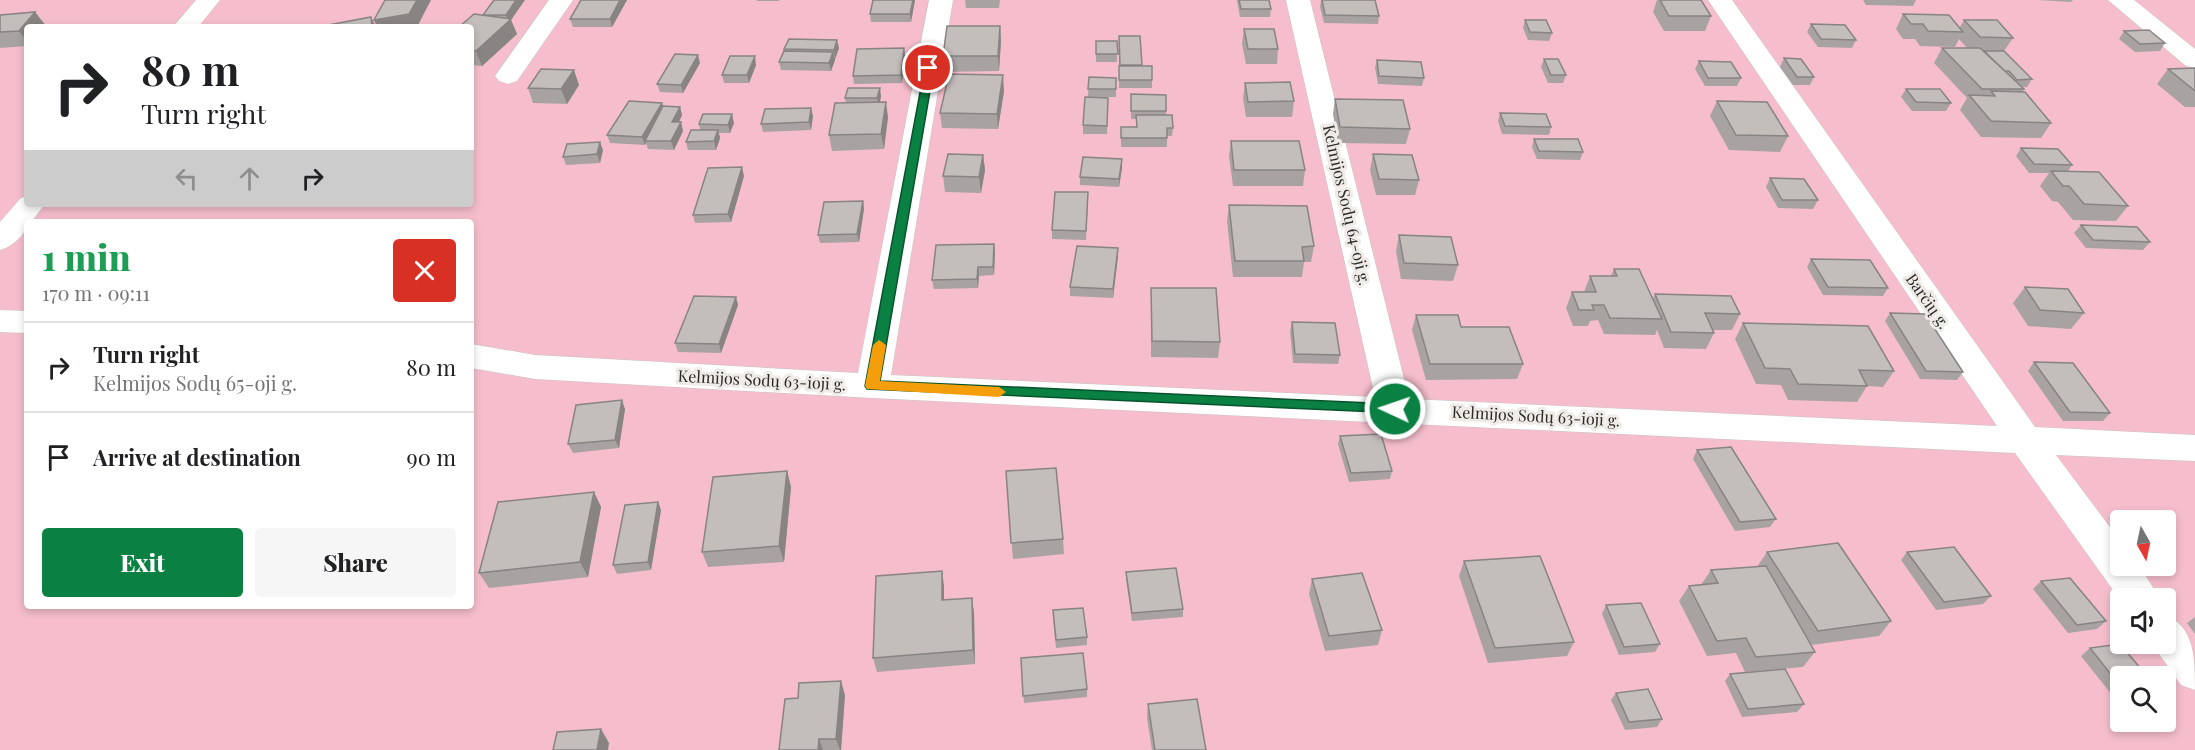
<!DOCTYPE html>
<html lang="en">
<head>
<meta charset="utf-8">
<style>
  body { margin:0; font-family:"Playfair Display",serif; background:#f6f6f6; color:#202124; height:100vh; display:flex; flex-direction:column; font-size:22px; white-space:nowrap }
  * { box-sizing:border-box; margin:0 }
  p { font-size:20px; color:#757577 }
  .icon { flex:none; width:33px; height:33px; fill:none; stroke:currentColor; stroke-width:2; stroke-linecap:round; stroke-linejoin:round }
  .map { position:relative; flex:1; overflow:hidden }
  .drawer { position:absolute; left:24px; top:219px; width:450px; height:390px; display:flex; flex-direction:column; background:#fff; border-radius:6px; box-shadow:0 3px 9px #0003 }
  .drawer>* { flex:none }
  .banner { position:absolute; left:24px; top:24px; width:450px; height:183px; border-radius:6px; box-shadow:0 3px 9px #0003; background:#fff; color:#202124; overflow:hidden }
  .needle { width:39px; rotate:171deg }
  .tools { position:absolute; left:2110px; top:510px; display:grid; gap:12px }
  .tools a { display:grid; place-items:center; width:66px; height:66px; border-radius:6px; background:#fff; box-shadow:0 3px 9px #0003; font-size:30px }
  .pin { position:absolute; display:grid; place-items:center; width:51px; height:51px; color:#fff; margin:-26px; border:3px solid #fff; border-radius:50%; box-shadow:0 2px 6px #0007 }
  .me { position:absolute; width:66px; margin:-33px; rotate:273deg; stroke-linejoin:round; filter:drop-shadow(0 0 4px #0008) }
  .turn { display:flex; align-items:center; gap:21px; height:126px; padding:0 18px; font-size:27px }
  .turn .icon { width:78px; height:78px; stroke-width:2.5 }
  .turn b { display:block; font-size:42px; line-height:51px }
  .lanes { display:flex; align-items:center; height:57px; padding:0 18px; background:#0003; justify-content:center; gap:30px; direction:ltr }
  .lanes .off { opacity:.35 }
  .round { display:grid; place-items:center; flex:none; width:63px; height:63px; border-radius:6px; background:#f6f6f6 }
  .head { display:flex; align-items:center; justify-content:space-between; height:102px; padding:0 18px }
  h1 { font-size:36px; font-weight:800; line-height:45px; color:#1e9e55 }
  .cta { display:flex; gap:12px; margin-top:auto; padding:12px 18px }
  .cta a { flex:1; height:69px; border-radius:6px; background:#0b8043; color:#fff; font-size:24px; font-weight:800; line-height:69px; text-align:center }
  .cta a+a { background:#f6f6f6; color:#202124 }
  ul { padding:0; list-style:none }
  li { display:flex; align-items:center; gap:18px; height:90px; padding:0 18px; border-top:2px solid #e0e0e0 }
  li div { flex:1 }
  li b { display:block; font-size:22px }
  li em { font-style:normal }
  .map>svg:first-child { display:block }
  .green { fill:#f6becc; fill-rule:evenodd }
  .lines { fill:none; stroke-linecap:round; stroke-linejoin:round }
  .minor-casing { stroke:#c8c4c0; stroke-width:1 }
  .minor { fill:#fff; fill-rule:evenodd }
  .wall { fill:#a8a3a2 }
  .shaded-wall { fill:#888484 }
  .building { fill:#c3bdbc; stroke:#888484; stroke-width:1.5 }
  .route { fill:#0b8043; stroke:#07532c; stroke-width:1.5 }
  .slow { fill:#f59e0b }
  .labels { text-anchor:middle; stroke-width:6; stroke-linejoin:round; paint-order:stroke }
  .street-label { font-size:16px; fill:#2b2a28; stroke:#efebe7 }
</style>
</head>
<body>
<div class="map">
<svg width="2195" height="750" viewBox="0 0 2195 750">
  <rect width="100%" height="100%" fill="#efebe7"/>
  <!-- green -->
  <path class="green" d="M0,0H2195V750H0ZM27,27H471V204H27ZM27,222H471V606H27ZM2121,520H2166V566H2121ZM2121,598H2166V644H2121ZM2121,676H2166V722H2121Z"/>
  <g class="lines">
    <defs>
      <path id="minor" d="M196,0H220L198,27H173Z
        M549,0H573L517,81L508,84L499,81L495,76Z
        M929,0H953L891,375L1375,397L1286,0H1310L1409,399L1997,426L1708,0H1732L2035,427L2195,435V461L2056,455L2121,542V566H2139L2160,598H2121V601L2015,453L872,398L535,379L471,368V344L535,355L858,373Z
        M2108,0H2134L2195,49V68L2186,66Z
        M27,196V204H45L31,222H27C27,235 11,247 0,250V222L21,198Z
        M0,310L27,311V333L0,332Z
        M2166,615C2195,628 2195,658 2195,690L2181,685L2152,644H2166Z"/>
    </defs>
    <!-- minor casing -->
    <use href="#minor" class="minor-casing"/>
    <!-- minor -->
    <use href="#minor" class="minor"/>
  </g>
  <!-- wall -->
  <path class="wall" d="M494,0L511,20L517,34L482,66L471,65V27L483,15Z
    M581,0H627L612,27H573L570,19Z
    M757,0H779V1H757Z
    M873,0H915L911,22H871L870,14Z
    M965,0H1000L999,8H966Z
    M1237,0H1269L1271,9L1270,17H1240Z
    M1321,0L1379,16L1378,24L1324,23L1320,7Z
    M1657,0H1701L1711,16L1705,31H1664L1653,12Z
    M1863,0H1916L1913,6L1866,5Z
    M2038,0H2073L2071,2Z
    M35,12L46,26L27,27V46L0,48V15Z
    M1903,14L1960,27L1964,20L2013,38L2004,51L2032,79L2027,87H2022L2024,89L2023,91L2051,123L2041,138L1981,137L1960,110L1967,98L1934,63L1942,48H1967L1959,39L1955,47L1920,46L1915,39H1903L1896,29Z
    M1525,20L1552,33L1549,41L1528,40L1523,28Z
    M1811,24L1856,40L1852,48L1818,47L1807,32Z
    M1000,26L1001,41L999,71L945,72L943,56Z
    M1244,29L1278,49L1277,64H1246L1242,44Z
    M2124,31L2165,43L2160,51L2135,52L2119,39Z
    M1119,36H1140L1142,66H1152V88H1119Z
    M1096,41H1117V62H1096Z
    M839,48L831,71L781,70L779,62L784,49Z
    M904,48L905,56L902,83L854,84L853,76Z
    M1784,58L1814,77L1810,85H1793L1780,67Z
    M1544,59L1566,75L1563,83H1548L1541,67Z
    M1377,60L1424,78L1422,86L1378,84L1375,68Z
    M1699,61L1741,78L1737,86H1705L1695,69Z
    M700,63L683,93L660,92L657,84Z
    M756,65L749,83H724L722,75Z
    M2195,68V107H2185L2157,84L2168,69Z
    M1089,77L1116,78V97H1088Z
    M1245,83L1294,101L1292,117H1246L1243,98Z
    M579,85L567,104L533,103L528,88Z
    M1906,89L1951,103L1946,111H1912L1901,97Z
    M1004,91L998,129L942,128L940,113Z
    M1131,94L1166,95V115L1173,128L1172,136H1167V147H1121V127H1136V119H1131Z
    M881,96L880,102L888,117L884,149L832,151L829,135L846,103L845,98Z
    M1108,98L1107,134H1083V125Z
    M1335,99L1410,129L1406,144L1338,143L1333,114Z
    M1717,101L1788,136L1780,152L1729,150L1710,116Z
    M662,103L663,106L680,107L682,115L679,122H681L683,131L674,150L648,149L646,143L645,145L610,143L607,135Z
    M1500,113L1551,127L1549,135L1502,134L1498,121Z
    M813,116L811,130L763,132L761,124Z
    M734,123L730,133H719L720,138L716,150H688L686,142L700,130L699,124Z
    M1534,139L1583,152L1580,160L1537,159L1532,147Z
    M1231,141L1305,170L1303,186H1233L1229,156Z
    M2021,148L2072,165L2068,171L2128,206L2116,221L2073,220L2058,202L2052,201L2040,186L2049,173H2029L2016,156Z
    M603,150L600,163L566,165L563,157Z
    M1373,154L1419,180L1415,195H1376L1370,170Z
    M983,155L985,170L981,193L945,192L943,176Z
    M1122,168L1119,187L1080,185V177Z
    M744,176L731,222L695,223L693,215Z
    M1770,178L1818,200L1813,209L1778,208L1766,187Z
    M863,201L864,209L859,242L820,243L818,235Z
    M1088,201L1086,240L1052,239V230Z
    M1229,205L1314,246L1311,262H1304L1302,277H1233L1227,221Z
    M2081,225L2150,242L2143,250L2086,248L2074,233Z
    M1399,235L1458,265L1453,281L1401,279L1396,251Z
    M1118,248L1113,298L1070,296V287Z
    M995,252L994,275L979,276L978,288L934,289L932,280Z
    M1811,259L1888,288L1883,296L1823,295L1807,267Z
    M1614,269L1653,299L1655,294L1740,314L1732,330H1712L1714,333L1706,349L1664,348L1657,330L1655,335L1604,334L1598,320L1590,321L1588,326H1573L1566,308L1572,292H1584L1590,276H1611Z
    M2025,287L2084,313L2071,329L2028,326L2013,303Z
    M1151,288L1220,342L1218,358L1151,357Z
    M736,297L738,305L721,353L678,352L675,343Z
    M1890,313L1963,372L1957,380L1920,379L1885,321Z
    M1416,315L1461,327L1523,364L1517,379L1426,380L1412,330Z
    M1292,322L1340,355L1338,364L1293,363L1290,331Z
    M1743,323L1894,371L1883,387L1867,386L1857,402L1788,400L1781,385L1756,384L1735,339Z
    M2034,362L2110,413L2103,421H2063L2028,371Z
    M625,409L619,448L573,453L568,444Z
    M1340,436L1392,471L1390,479L1349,482L1338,444Z
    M1697,450L1776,519L1770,527L1735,531L1693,459Z
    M787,471L791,487L784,562L708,567L702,552Z
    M1006,471L1063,539L1064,554L1013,559Z
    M594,492L601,507L588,577L489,588L479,573Z
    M658,502L661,510L651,570L617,574L613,565Z
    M1767,552L1891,621L1879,636L1811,645L1815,652L1803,667L1745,672L1736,653L1707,656L1679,601L1689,586L1701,585L1711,570L1757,567Z
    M1907,552L1991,596L1983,604L1936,610L1901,560Z
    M1464,561L1574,642L1567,656L1488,663L1459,576Z
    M1126,572L1183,609V617L1132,621L1126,580Z
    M1312,579L1382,630L1378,645L1325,651L1309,594Z
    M2041,581L2106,621L2097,629L2068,633L2033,589Z
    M944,586V600L972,598L974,613L975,664L877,672L873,658Z
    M1606,605L1660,644L1655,652L1619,655L1602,614Z
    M2195,617V634L2187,623Z
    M1053,618L1087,637V645L1056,648Z
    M2090,648L2121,676V700H2116L2081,656Z
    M1021,658L1087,689V697L1024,703Z
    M1730,674L1804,704L1797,712L1742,717L1725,681Z
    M1616,693L1662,719L1657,727L1625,730L1611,700Z
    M845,695L841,750H779Z
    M1148,704L1206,750H1152L1147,718Z"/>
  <!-- shaded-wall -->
  <path class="shaded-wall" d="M417,0H431L417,27H377L374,20Z
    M516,0H525L511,20L517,34L482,66L476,51L508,21L506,15Z
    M620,0H627L612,27L610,19Z
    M913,0H915L911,22L910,14Z
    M35,12L46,26L27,27V41L19,31Z
    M371,17L375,25V27H372Z
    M1000,26L1001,41L999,71L998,56Z
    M837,40L839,48L835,59L834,50Z
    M904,48L905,56L902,83L901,75Z
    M833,52L835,60L831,71L829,63Z
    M698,55L700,63L683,93L681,85Z
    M755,56L756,65L749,83L747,75Z
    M574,70L579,85L567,104L561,89Z
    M1003,75L1004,91L998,129L997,114Z
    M880,88L881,96L879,107L877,98Z
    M886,102L888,117L884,149L881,134Z
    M662,103L665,111L645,141L646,143L645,145L642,137Z
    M680,107L682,115L675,131L672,122Z
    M811,108L813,116L811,130L809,122Z
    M732,114L734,123L730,133L728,125Z
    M681,122L683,131L674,150L671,141Z
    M718,130L720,138L716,150L714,141Z
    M600,142L603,150L600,163L597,154Z
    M983,155L985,170L981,193L979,177Z
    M1122,159V168L1119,187V179Z
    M742,167L744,176L731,222L728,214Z
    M863,201L864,209L859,242L857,234Z
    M994,244L995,252L994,275L993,267Z
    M1118,248V257L1113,298V289Z
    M978,267L979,276L978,288L977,279Z
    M736,297L738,305L721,353L719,344Z
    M622,400L625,409L619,448L615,440Z
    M787,471L791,487L784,562L779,546Z
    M594,492L601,507L588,577L580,562Z
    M658,502L661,510L651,570L648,562Z
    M942,571L944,586V615L942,600Z
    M972,598L974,613L975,664L973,650Z
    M841,681L845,695L841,750H840L836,739Z
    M601,729L609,743L608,750H597Z
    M819,739L823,750H818Z"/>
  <!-- building -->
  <path class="building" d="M385,0H417L409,14L374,20Z
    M494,0H516L506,15H483Z
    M581,0H620L610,19H570Z
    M873,0H913L910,14H870Z
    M1239,0H1269L1271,9H1241Z
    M1322,0H1375L1379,16L1325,15Z
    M1660,0H1701L1711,16H1669Z
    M35,12L19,31L0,32V15Z
    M474,14L511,19L476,51L471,50V27H459Z
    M1903,14L1949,15L1963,32L1928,31L1923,24H1911Z
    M371,17L372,27H318Z
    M1525,20H1546L1552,33L1530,32Z
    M1964,20H1997L2013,38L1980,37Z
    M1811,24L1845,25L1856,40L1821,39Z
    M947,26H1000L998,56H943Z
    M1244,29H1274L1278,49H1248Z
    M2149,30L2165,43L2140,44L2124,31Z
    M1119,36H1140L1142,65H1120Z
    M789,39L837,40L834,50L784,49Z
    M1096,41H1117L1118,54H1096Z
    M904,48L901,75L853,76L857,49Z
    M1942,48H1980L2024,89H1982Z
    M784,51L833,52L829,63L779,62Z
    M1984,51H2004L2032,79L2017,80L2009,71H2005Z
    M675,54L698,55L681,85L657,84Z
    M730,56H755L747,75H722Z
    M1784,58L1801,59L1814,77H1797Z
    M1544,59H1558L1566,75H1551Z
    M1377,60L1421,62L1424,78L1379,76Z
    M1699,61L1731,62L1741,78H1708Z
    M1119,66H1152V80H1119Z
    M2195,68V91L2168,69Z
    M541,69L574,70L561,89L528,88Z
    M949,74L1003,75L997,114L940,113Z
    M1089,77L1116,78V89H1088Z
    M1290,82L1294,101L1248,102L1245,83Z
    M848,88H880L877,98H845Z
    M1906,89H1940L1951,103L1916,102Z
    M1991,91L2025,92L2051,123L1991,121L1969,95L1995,96Z
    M1131,94L1166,95V111H1131Z
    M1085,97L1108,98L1107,126L1083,125Z
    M1335,99L1403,100L1410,129L1340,127Z
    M629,101L662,103L642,137L607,135Z
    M1717,101L1767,102L1788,136L1736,135Z
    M886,102L881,134L829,135L835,103Z
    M663,106L680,107L672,122H681L671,141H645Z
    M811,108L809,122L761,124L765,109Z
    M1500,113L1546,114L1551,127L1505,126Z
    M703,114H732L728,125L699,124Z
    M1136,115H1172L1173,128H1167V138H1121V127H1137Z
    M691,130H718L714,141L686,142Z
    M1534,139H1578L1583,152L1539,151Z
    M1231,141H1299L1305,170H1234Z
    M600,142L597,154L563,157L567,144Z
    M2021,148L2058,149L2072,165L2034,164Z
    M948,154L983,155L979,177L943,176Z
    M1373,154L1412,155L1419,180L1379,179Z
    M1083,157L1122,159L1119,179L1080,177Z
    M742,167L728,214L693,215L708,168Z
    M2051,171L2099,172L2128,206L2084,204L2069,186H2063Z
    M1770,178L1804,179L1818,200H1782Z
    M1055,192H1088L1086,231L1052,230Z
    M863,201L857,234L818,235L824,202Z
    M1229,205L1307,206L1314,246L1302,247L1304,261H1235Z
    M2081,225L2137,227L2150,242L2093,240Z
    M1399,235L1451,237L1458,265L1404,263Z
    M994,244L993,267H978L977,279L932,280L936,245Z
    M1077,246L1118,248L1113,289L1070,287Z
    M1811,259L1870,260L1888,288L1828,287Z
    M1614,269H1639L1662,319L1610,318L1604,305H1592L1594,310H1579L1572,292H1596L1590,276H1617Z
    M2025,287L2068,289L2084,313L2040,310Z
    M1151,288H1216L1220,342L1152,341Z
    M1655,294L1731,296L1740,314L1705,313L1714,333L1671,332Z
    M694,296L736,297L719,344L675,343Z
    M1890,313L1925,314L1963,372L1926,371Z
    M1416,315H1458L1461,327H1509L1523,364H1430Z
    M1292,322L1335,323L1340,355L1295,354Z
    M1743,323L1868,326L1894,371L1859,370L1867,386L1798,384L1790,369L1765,368Z
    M2034,362L2073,363L2110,413L2070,412Z
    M622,400L615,440L568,444L576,405Z
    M1381,434L1392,471L1351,473L1340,436Z
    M1731,447L1776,519L1740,522L1697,450Z
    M1056,468L1063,539L1011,543L1006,471Z
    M787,471L779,546L702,552L713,477Z
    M594,492L580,562L479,573L498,502Z
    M658,502L648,562L613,565L625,505Z
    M1838,543L1891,621L1818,631L1767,552Z
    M1954,547L1991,596L1944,602L1907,552Z
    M1540,556L1574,642L1495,648L1464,561Z
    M1766,566L1815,652L1756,657L1746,638L1717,641L1689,586L1718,583L1711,570Z
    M1176,568L1183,609L1132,613L1126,572Z
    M942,571V600L972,598L973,650L873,658L876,576Z
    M1362,573L1382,630L1329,636L1312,579Z
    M2070,578L2106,621L2077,625L2041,581Z
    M1641,603L1660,644L1624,647L1606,605Z
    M1083,608L1087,637L1056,640L1053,610Z
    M2120,644L2147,676H2121V687L2090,648Z
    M1083,653L1087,689L1023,696L1021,658Z
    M1785,669L1804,704L1748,709L1730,674Z
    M841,681L836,739H819L818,750H779L785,699L798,698L799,683Z
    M1648,689L1662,719L1629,722L1616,693Z
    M1197,699L1206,750H1155L1148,704Z
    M601,729L597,750H553L557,732Z"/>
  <!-- route -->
  <path class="route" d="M925,66L934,68L880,381L1395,404L1402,409L1400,413L867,389L865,386Z"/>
  <!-- slow -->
  <path class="slow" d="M879,340L886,345L880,381L999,387L1006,392L999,397L867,389L865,386L873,345Z"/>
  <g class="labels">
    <!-- street labels -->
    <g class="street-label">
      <text transform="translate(1347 205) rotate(77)" y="6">Kelmijos Sodų 64-oji g.</text>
      <text transform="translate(1928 301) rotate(55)" y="6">Barčių g.</text>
      <text transform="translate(762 380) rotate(3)" y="6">Kelmijos Sodų 63-ioji g.</text>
      <text transform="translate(1536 416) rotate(3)" y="6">Kelmijos Sodų 63-ioji g.</text>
    </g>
  </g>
</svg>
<div class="tools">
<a><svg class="needle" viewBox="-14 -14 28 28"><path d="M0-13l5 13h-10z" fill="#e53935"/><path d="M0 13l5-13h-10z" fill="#757577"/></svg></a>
<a><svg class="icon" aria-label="sound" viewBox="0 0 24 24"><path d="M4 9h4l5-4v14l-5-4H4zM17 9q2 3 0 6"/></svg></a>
<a><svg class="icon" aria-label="search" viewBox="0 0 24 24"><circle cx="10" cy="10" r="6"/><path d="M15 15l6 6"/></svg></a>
</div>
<div class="pin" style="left:928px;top:68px;background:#d93025"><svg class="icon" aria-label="arrive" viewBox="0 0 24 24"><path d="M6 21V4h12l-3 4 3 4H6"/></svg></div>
<svg class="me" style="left:1395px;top:409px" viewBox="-20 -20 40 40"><circle r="17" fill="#0b8043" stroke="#fff" stroke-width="3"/><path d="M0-11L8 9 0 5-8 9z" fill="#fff"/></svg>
<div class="banner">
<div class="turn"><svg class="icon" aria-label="right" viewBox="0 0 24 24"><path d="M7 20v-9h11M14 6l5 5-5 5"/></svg><div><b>80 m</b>Turn right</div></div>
<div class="lanes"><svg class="icon off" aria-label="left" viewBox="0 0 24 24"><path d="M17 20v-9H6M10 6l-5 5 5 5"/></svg><svg class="icon off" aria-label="ahead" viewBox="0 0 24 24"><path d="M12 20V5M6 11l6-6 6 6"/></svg><svg class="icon" aria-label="right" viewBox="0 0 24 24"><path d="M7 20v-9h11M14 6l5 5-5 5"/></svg></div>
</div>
<section class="drawer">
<div class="head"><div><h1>1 min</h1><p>170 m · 09:11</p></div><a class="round" style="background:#d93025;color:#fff"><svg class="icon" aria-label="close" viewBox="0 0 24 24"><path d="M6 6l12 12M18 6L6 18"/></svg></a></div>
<ul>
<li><svg class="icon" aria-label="right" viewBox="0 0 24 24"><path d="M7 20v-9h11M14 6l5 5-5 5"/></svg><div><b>Turn right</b><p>Kelmijos Sodų 65-oji g.</p></div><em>80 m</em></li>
<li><svg class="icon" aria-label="arrive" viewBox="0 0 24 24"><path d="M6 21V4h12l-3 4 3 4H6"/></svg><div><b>Arrive at destination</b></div><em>90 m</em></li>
</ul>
<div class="cta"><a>Exit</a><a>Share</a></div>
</section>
</div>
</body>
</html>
